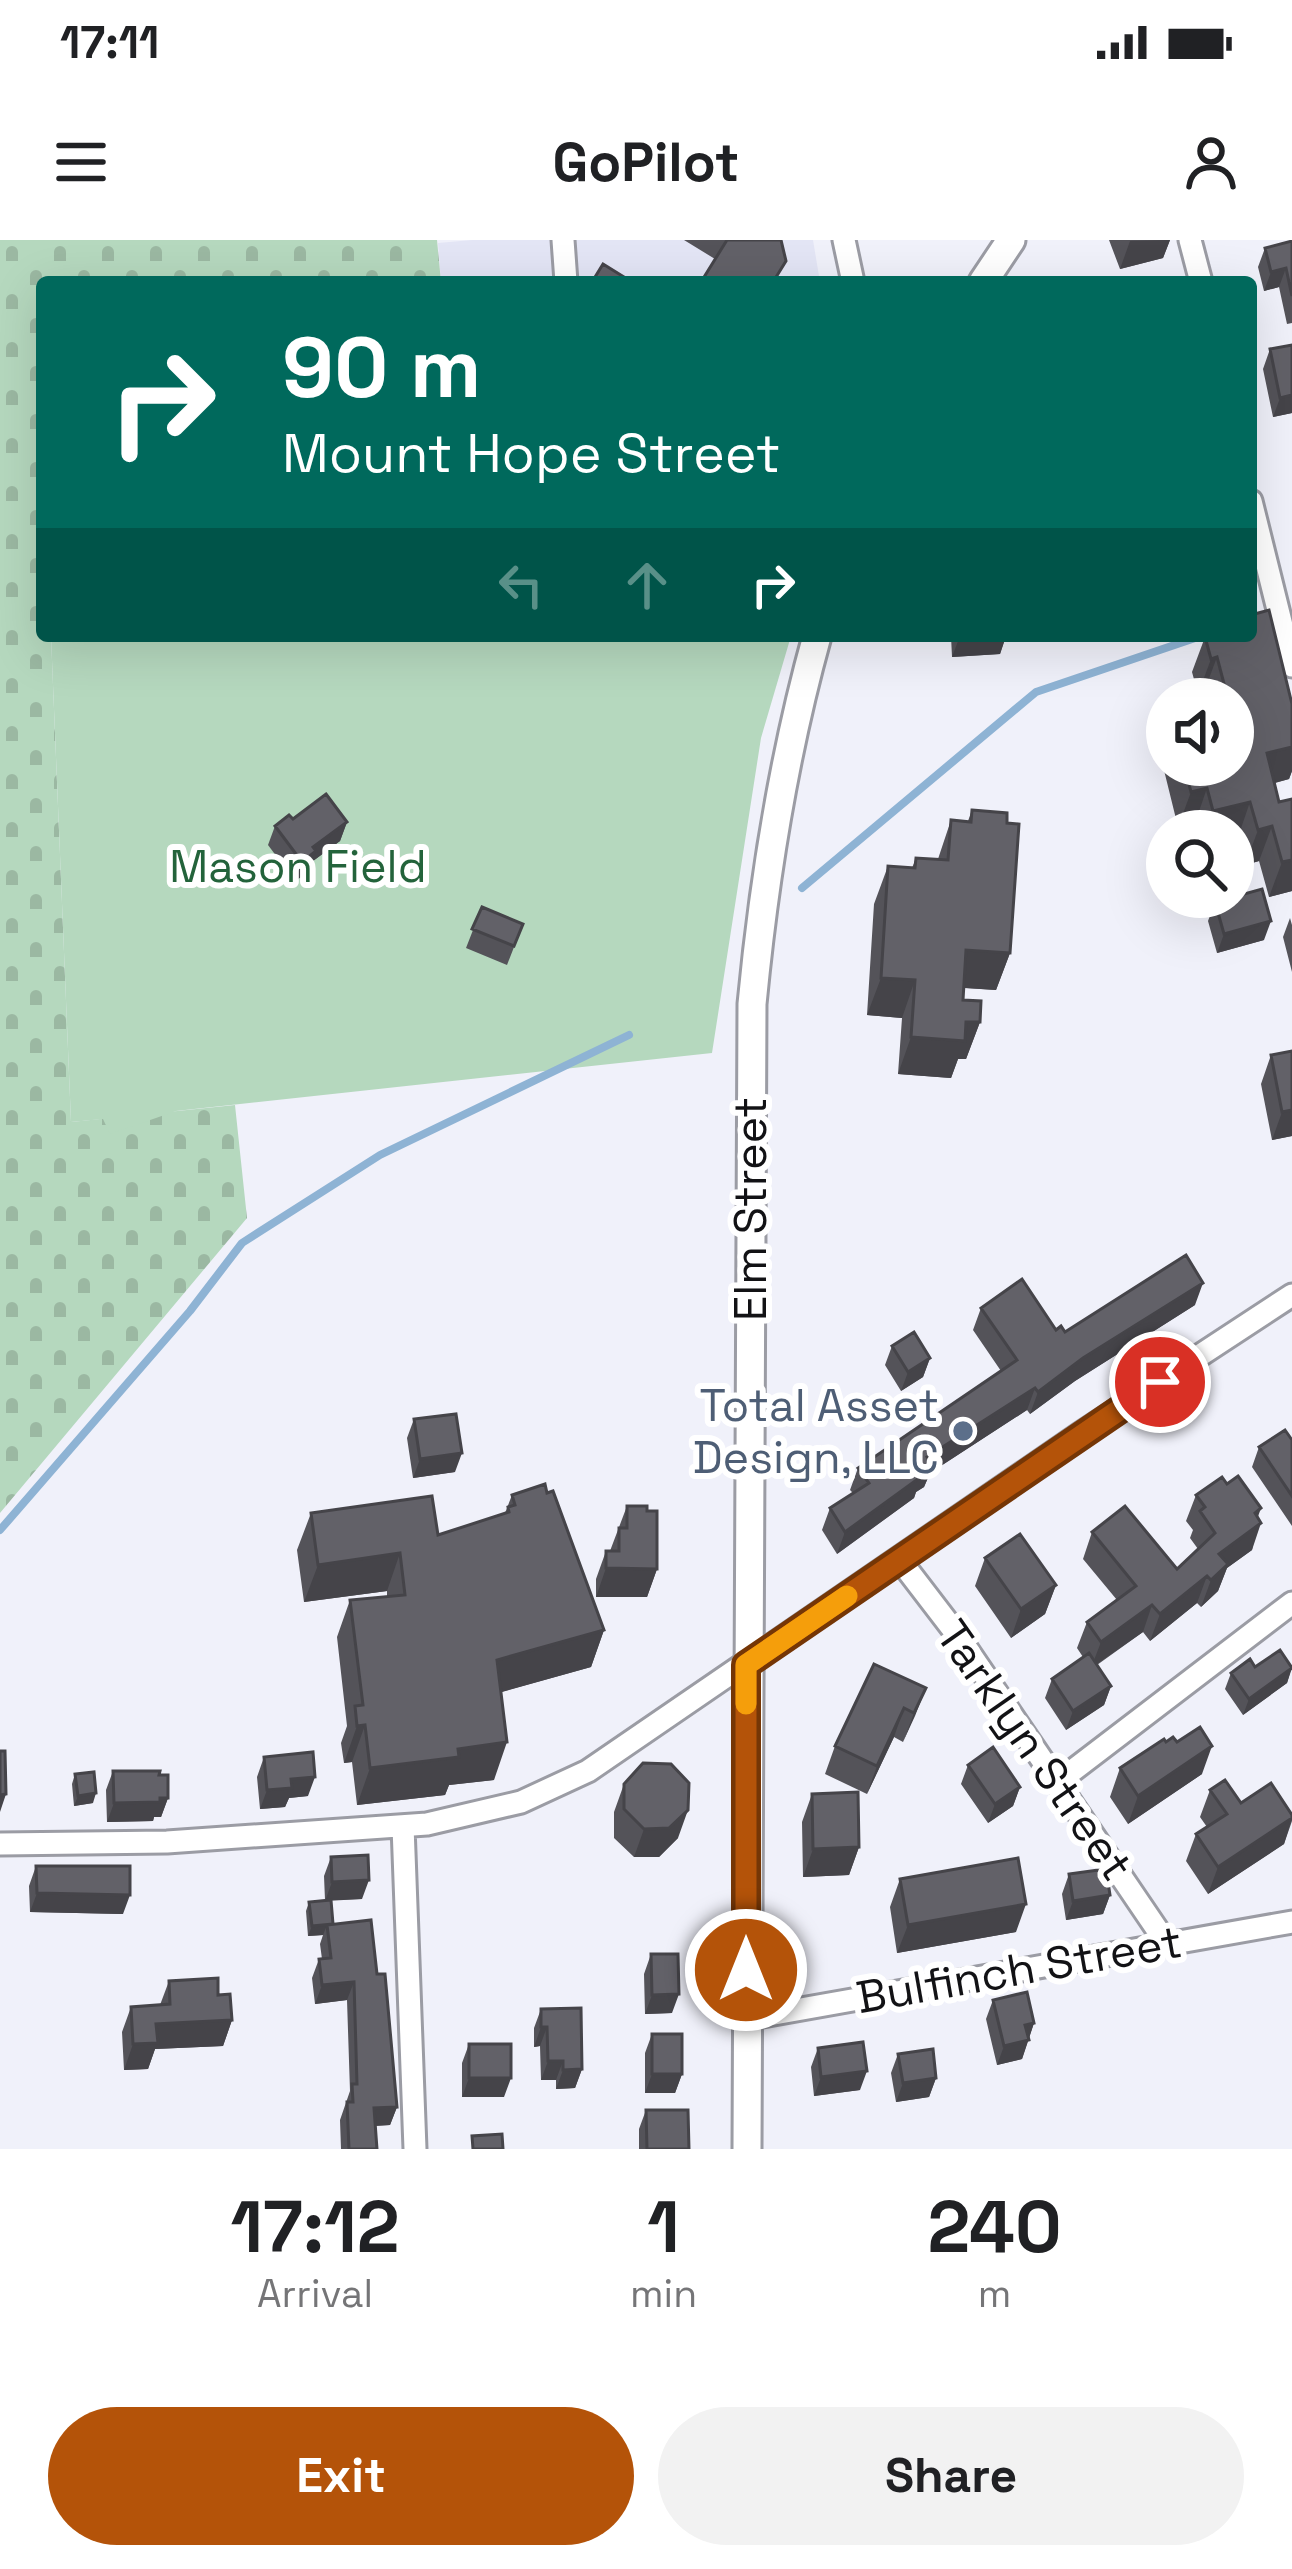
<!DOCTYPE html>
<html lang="en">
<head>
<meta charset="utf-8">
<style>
  body { margin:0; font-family:"Space Grotesk",sans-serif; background:#f2f2f2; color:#202124; height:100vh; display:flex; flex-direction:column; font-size:45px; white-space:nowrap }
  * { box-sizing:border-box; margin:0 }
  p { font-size:39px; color:#757577 }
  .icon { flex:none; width:66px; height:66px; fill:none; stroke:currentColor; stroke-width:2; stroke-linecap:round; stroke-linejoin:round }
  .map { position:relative; height:1909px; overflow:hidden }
  .drawer { display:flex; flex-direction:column; background:#fff; flex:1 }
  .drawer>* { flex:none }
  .hud { position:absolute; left:36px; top:36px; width:1221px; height:366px; border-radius:12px; box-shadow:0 12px 48px #0002; background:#00695c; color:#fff; overflow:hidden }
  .tools { position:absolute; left:1146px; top:438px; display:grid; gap:24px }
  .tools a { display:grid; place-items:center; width:108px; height:108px; border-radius:50%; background:#fff; box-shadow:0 12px 48px #0002; font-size:60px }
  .pin { position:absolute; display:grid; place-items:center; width:102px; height:102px; color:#fff; margin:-51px; border:6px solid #fff; border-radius:50%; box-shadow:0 3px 12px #0007 }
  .me { position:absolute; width:132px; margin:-66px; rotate:0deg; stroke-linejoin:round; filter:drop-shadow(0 0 9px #0008) }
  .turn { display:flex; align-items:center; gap:42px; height:252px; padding:0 48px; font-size:54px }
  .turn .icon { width:156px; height:156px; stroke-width:2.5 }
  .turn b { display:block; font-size:84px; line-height:102px }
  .lanes { display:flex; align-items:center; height:114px; padding:0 48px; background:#0003; justify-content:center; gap:60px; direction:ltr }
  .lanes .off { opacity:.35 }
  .eta { display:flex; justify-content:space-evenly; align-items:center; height:204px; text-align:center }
  .eta b { font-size:72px; font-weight:600; line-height:84px }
  .primary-button { display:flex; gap:24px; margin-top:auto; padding:24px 48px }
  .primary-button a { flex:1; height:138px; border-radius:72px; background:#b45309; color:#fff; font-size:48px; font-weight:600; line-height:138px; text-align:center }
  .primary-button a+a { background:#f2f2f2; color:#202124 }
  .status { display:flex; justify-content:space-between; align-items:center; height:84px; padding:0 60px; background:#fff; direction:ltr }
  .status svg { height:33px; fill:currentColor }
  header { display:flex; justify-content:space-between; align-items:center; height:156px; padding:0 48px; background:#fff; font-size:54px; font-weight:600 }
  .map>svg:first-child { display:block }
  .built { fill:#e3e5f5 }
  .cemetery { fill:url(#cemetery-stones) }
  .green { fill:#b5d8be }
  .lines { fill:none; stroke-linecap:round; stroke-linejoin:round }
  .stream { stroke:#8eb3d4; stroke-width:8 }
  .minor-casing { stroke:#9b9ca4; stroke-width:27 }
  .major-casing { stroke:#9b9ca4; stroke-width:33 }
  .minor { stroke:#fff; stroke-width:21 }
  .major { stroke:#fff; stroke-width:27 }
  .wall { fill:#545359 }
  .shaded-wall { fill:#454449 }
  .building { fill:#626168; stroke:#454449; stroke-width:3 }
  .route-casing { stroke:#753606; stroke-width:30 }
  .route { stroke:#b45309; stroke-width:21 }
  .slow { stroke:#f59e0b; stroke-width:21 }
  .service-dot { fill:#5c6f8a; stroke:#fff; stroke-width:4.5 }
  .labels { text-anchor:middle; stroke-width:12; stroke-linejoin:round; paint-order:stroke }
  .park-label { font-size:45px; fill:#23633b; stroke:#fff }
  .street-label { font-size:45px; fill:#121215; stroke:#fff }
  .service-label { font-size:45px; fill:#4e5e75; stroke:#fff; text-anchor:end }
</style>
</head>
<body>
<div class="status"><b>17:11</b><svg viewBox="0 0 49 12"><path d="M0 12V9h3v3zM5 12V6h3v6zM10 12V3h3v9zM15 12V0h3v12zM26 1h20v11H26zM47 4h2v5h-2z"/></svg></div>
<header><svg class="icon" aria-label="menu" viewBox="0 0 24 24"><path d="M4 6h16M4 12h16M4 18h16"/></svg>GoPilot<svg class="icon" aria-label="person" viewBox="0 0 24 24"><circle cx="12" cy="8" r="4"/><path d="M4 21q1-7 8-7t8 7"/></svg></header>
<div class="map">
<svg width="1292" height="1909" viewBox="0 0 1292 1909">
  <defs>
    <pattern id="cemetery-stones" width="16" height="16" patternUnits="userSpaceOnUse" patternTransform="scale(3)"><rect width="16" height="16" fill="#b5d8be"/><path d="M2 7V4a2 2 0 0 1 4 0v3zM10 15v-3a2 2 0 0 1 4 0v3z" fill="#9bb8a2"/></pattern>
  </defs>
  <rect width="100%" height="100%" fill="#f0f1fa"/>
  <!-- built -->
  <path class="built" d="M472,0H813L820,42H441L438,3Z"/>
  <!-- cemetery -->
  <path class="cemetery" d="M0,0H437L441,42H42V396H51L71,882L235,865L247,978L0,1273Z"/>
  <!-- green -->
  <path class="green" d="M51,396H791L761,498L712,813L176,871L110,894L103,879L71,882Z"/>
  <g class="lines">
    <!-- stream -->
    <path class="stream" d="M802,648L1036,452L1201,396
      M0,1290L190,1071L242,1003L380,915L629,795"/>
    <defs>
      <path id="minor" d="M563,0L566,42
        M844,0L853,42
        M1190,0L1201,42
        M1251,261L1292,426
        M899,1319L958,1396L1167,1704
        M1059,1541L1292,1363
        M403,1586L415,1909
        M0,1604L167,1602L427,1584L521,1562L588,1531L1080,1194L1292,1055
        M745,1779L1292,1682"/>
      <path id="major" d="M983,42L1011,0
        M747,1909L752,764C764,638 783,518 817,396"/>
    </defs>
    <!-- minor casing -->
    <use href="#minor" class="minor-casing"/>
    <!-- major casing -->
    <use href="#major" class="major-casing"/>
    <!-- minor -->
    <use href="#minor" class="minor"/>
    <!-- major -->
    <use href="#major" class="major"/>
  </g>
  <!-- wall -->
  <path class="wall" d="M684,0H781L715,19Z
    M1109,0H1170L1163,18L1120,29Z
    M1292,1V83L1287,84L1279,47L1264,51L1258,27L1265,8Z
    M1292,105V173L1273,177L1263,129L1270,109Z
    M951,396H1006L1000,414L952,417Z
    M1205,397L1292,464V531L1289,539L1275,543L1279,562L1292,560V651L1269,657L1259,621L1245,625L1238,597L1233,598V591H1197L1195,583L1178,587L1161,518L1167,503V525H1233V459H1206L1204,452L1198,454L1192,432Z
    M972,570L1010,713L996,750L964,748L963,760L980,782L966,819H958L951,838L898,834L902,778L867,775L874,664L888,626L912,628L916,618L938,619L951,580L968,581Z
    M347,582L340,601L313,621L310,631L295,641L268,605L275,586Z
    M1215,662L1264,700L1217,713L1208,681Z
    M482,667L523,684L507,725L466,708Z
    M1290,678L1292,685V732L1283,697Z
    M1271,815L1292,896L1272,900L1261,844Z
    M1195,1065L1075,1141L1030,1174L1027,1170L930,1233L924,1247L916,1252L914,1258L837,1314L822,1290L830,1268L853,1253L850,1250L858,1228L1001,1131L973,1090L981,1068L1065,1092Z
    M892,1106L930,1118L923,1137L901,1151L885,1125Z
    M414,1179L455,1232L413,1238L407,1198Z
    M1292,1200V1286L1252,1227L1259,1207Z
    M1227,1244L1258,1278L1252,1310L1227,1328L1218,1351L1201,1367L1197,1363L1150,1401L1143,1392L1097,1425L1111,1446L1104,1465L1066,1490L1045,1458L1052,1439L1083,1417L1077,1408L1087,1382L1117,1360L1083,1319L1092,1292L1177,1329L1198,1309L1190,1298L1193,1290L1186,1281L1196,1255Z
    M512,1255L604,1390L591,1427L501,1452L494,1540L449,1545L445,1555L357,1565L352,1522L344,1523L341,1503L347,1486L337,1397L350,1360L387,1356V1351L304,1362L297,1310L311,1273L438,1295L505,1273Z
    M627,1266L657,1329L647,1357H596V1339L606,1311H610Z
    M985,1318L1056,1345L1045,1374L1011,1398L975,1346Z
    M1292,1426L1287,1443L1243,1475L1225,1449L1231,1433L1255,1427Z
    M926,1448L903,1502L894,1497L867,1554L825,1534L835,1506Z
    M1166,1502L1202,1534L1128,1584L1110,1557L1120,1528Z
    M264,1517L308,1556L289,1558L285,1567L260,1569L257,1537Z
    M968,1525L1020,1547L1013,1566L988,1583L961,1544Z
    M113,1531L159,1535L168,1558L161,1577H154L153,1581L107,1582L106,1550Z
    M75,1534L93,1563L74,1566L72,1544Z
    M624,1544L678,1598L659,1617H634L614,1598V1572Z
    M1210,1550L1241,1563L1292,1575V1581L1284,1604L1208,1654L1186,1621L1196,1594L1207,1587L1200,1577Z
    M812,1554L859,1607L849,1635L803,1637L802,1582Z
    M331,1617L362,1659L331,1660L333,1685L377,1734L397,1867L390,1885L376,1886L377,1909H341L340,1880L350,1851L347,1760L315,1764L312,1738L319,1719H322L320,1704L323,1695L308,1696L306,1671L309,1662L325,1660L324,1636Z
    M36,1626L123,1674L30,1672L29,1646Z
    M1069,1634L1110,1655L1103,1674L1066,1680L1062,1654Z
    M900,1639L1016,1692L897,1713L890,1667Z
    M651,1714L672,1773L645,1774L644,1734Z
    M169,1741L218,1755L232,1780L223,1806L155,1809L148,1829L124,1830L122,1792L131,1767L160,1765Z
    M993,1760L1034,1783L1022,1819L997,1825L986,1779Z
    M541,1769L582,1829L575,1848L556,1849V1840H541L540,1806L534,1807V1788Z
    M652,1794L682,1834L675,1853H645V1813Z
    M469,1804L504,1857H462V1823Z
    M818,1808L860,1850L814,1856L811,1827Z
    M898,1814L936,1838L929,1857L896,1862L891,1833Z
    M646,1870L689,1909H639V1889Z"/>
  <!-- shaded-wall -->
  <path class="shaded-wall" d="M1170,0L1163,18L1120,29L1130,1Z
    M1286,28L1279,47L1264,51L1271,32Z
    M1292,155V173L1273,177L1280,158Z
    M960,396H1006L1000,414L952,417Z
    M1217,417L1204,452L1198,454L1211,419Z
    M1292,507V531L1289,539L1254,548L1267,513Z
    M1207,548L1195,583L1178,587L1191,552Z
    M1250,562L1238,597L1233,598V591H1206L1213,571Z
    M347,582L340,601L313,621L310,631L295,641L302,622L313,607Z
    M1272,586L1259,621L1245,625L1258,590Z
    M1292,620V651L1269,657L1282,622Z
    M1271,681L1264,700L1217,713L1224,694Z
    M966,710L1010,713L996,750L952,747Z
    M881,738L915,740L902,778L867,775Z
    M966,782H980L966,819H958L951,838L898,834L911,797Z
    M1292,870V896L1272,900L1282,872Z
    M1203,1043L1195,1065L1075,1141L1030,1174L1038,1152L1083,1118Z
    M930,1118L923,1137L901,1151L908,1132Z
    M1035,1148L1027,1170L930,1233L924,1247L916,1252L914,1258L837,1314L845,1292L927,1217Z
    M462,1213L455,1232L413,1238L420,1219Z
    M1261,1268L1254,1288L1261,1283L1252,1310L1227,1328L1218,1351L1201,1367L1211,1340L1214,1337L1209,1341L1219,1314L1255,1273Z
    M400,1313L387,1351L304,1362L318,1325Z
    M606,1328L657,1329L647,1357H596Z
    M1207,1336L1197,1363L1150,1401L1160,1374Z
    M1056,1345L1045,1374L1011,1398L1021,1369Z
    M1152,1365L1143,1392L1091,1428L1101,1402Z
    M604,1390L591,1427L484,1457L497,1420Z
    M1292,1428L1287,1443L1243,1475L1249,1459Z
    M1111,1446L1104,1465L1066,1490L1073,1471Z
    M926,1448L915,1476L903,1502L914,1473Z
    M904,1468L894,1497L867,1554L877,1526Z
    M365,1485L352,1522L344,1523L357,1486Z
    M507,1502L494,1540L449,1545L445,1555L357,1565L370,1528L458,1509Z
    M1212,1506L1202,1534L1128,1584L1138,1556Z
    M315,1537L308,1556L289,1558L285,1567L260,1569L267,1550L291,1539Z
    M1020,1547L1013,1566L988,1583L995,1564Z
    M96,1553L93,1563L74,1566L78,1556Z
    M6,1554L0,1572V1555Z
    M160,1558H168L161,1577H154L153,1581L107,1582L114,1563Z
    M688,1570L678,1598L659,1617H634L644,1589Z
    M1292,1578L1284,1604L1208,1654L1218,1627Z
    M859,1607L849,1635L803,1637L813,1609Z
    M369,1640L362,1659L325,1661L332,1642Z
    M37,1653L130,1655L123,1674L30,1672Z
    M1110,1655L1103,1674L1066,1680L1073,1661Z
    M1026,1664L1016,1692L897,1713L908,1685Z
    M333,1684L327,1685L323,1695L308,1696L312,1686Z
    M354,1742L347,1760L315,1764L322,1745Z
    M679,1754L672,1773L645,1774L652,1755Z
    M232,1780L223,1806L155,1809L148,1829L124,1830L133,1804L156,1784Z
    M1034,1783L1022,1819L997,1825L1004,1806L1025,1785Z
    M541,1787H547L540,1806L534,1807Z
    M548,1821H563L556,1840H541Z
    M582,1829L575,1848L556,1849L563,1830Z
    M867,1831L860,1850L814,1856L821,1837Z
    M652,1834H682L675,1853H645Z
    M469,1838H511L504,1857H462Z
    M936,1838L929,1857L896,1862L903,1843Z
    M397,1867L390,1885L367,1886L374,1868Z"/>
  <!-- building -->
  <path class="building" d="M727,0H781L786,21L773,42H701Z
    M1292,1V56L1286,28L1271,32L1265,8Z
    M603,24L632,42H592Z
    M1292,105V155L1280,158L1270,109Z
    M1269,370L1292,464V507L1267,513L1279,562L1292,559V620L1282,622L1272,586L1258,590L1250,562L1213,571L1207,548L1191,552L1184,525H1233V459H1228L1217,417L1211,419L1205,397L1251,396V375Z
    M326,554L347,582L313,607L316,611L302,622L275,586L289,575L293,579Z
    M972,570L1007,573V583L1019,584L1010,713L966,710L963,760L981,761L980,782H966L965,801L911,797L915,740L881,738L888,626L915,628L916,618L948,620L951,580L971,582Z
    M1262,649L1271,681L1224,694L1215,662Z
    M482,667L523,684L514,706L472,689Z
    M1292,811V870L1282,872L1271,815Z
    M1186,1015L1203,1043L1083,1118L1038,1152L1035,1148L927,1217L932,1225L920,1233L922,1236L845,1292L830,1268L869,1243L858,1228L1017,1120L981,1068L1022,1039L1056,1090L1061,1086L1065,1092Z
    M914,1092L930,1118L908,1132L892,1106Z
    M456,1174L462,1213L420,1219L414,1179Z
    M1285,1190L1292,1200V1256L1259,1207Z
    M1238,1236L1261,1268L1255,1273L1261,1283L1219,1314L1228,1324L1211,1340L1207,1336L1160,1374L1152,1365L1101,1402L1087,1382L1136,1346L1092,1292L1125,1266L1177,1329L1215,1293L1200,1271L1205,1267L1196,1255L1222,1237L1227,1244Z
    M545,1244L547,1253L553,1251L604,1390L497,1420L507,1502L458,1509L459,1517L370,1528L365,1485L357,1486L355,1466L363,1465L350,1360L405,1355L400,1313L318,1325L311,1273L432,1256L438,1295L509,1272L508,1267L515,1265L512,1255Z
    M627,1266H647V1271H657V1329L606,1328V1311H619V1288H627Z
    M1020,1294L1056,1345L1021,1369L985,1318Z
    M1280,1410L1292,1428L1249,1459L1231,1433L1250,1419L1255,1427Z
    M1089,1413L1111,1446L1073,1471L1052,1439Z
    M874,1424L926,1448L914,1473L904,1468L877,1526L835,1506Z
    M1200,1487L1212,1506L1138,1556L1120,1528L1164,1499L1166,1502L1173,1497L1177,1502Z
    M993,1507L1020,1547L995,1564L968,1525Z
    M0,1511H5L6,1554L0,1555Z
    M313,1512L315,1537L291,1539L292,1548L267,1550L264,1517Z
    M643,1523L671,1524L689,1543L688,1570L669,1588L644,1589L624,1569V1544Z
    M113,1531H160L159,1535H168V1558H160V1562L114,1563Z
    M94,1532L96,1553L78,1556L75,1534Z
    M1225,1540L1241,1563L1271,1543L1292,1575V1578L1218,1627L1196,1594L1227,1574L1210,1550Z
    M858,1552L859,1607L813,1609L812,1554Z
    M368,1615L369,1640L332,1642L331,1617Z
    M1018,1618L1026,1664L908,1685L900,1639Z
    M36,1626H130V1655L37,1653Z
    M1106,1629L1110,1655L1073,1661L1069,1634Z
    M331,1660L333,1684L312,1686L309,1662Z
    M371,1680L377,1734H385L397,1867L374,1868L377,1909H349L347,1862H353L352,1844H357L354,1742L322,1745L319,1719L331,1718L327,1685Z
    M651,1714H678L679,1754L652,1755Z
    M218,1738V1755L230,1754L232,1780L156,1784L158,1803L133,1804L131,1767L170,1764L169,1741Z
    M1027,1752L1034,1783L1025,1785L1029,1800L1004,1806L993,1760Z
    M581,1768L582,1829L563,1830V1821H548L547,1787H541V1769Z
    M652,1794H682V1834H652Z
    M863,1802L867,1831L821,1837L818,1808Z
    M469,1804H511V1838H469Z
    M933,1809L936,1838L903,1843L898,1814Z
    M646,1870H688L689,1909H647Z
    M502,1894L503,1909H473L472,1896Z"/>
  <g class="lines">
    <defs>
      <path id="route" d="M746,1730V1425L1160,1142"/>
    </defs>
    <!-- route casing -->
    <use href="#route" class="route-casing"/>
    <!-- route -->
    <use href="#route" class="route"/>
    <!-- slow -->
    <path class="slow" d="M746,1464V1425L847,1356"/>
  </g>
  <!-- markers -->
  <circle class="service-dot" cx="963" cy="1191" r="12"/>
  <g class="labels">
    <!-- park labels -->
    <g class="park-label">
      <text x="298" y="642">Mason Field</text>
    </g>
    <!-- street labels -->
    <g class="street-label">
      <text transform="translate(750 969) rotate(-90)" y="16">Elm Street</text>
      <text transform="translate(1035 1510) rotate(55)" y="16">Tarklyn Street</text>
      <text transform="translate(1019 1729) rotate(-10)" y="16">Bulfinch Street</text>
    </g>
    <!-- service labels -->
    <g class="service-label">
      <text x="939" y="1181">Total Asset<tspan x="939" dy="52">Design, LLC</tspan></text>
    </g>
  </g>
</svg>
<div class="tools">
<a><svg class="icon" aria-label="sound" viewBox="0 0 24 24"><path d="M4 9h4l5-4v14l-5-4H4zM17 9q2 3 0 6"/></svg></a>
<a><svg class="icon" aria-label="search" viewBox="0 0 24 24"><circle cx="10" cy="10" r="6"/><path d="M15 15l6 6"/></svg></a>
</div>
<div class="pin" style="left:1160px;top:1142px;background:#d93025"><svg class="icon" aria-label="arrive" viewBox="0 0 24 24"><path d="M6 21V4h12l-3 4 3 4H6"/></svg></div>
<svg class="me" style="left:746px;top:1730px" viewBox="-20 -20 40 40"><circle r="17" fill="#b45309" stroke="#fff" stroke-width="3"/><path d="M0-11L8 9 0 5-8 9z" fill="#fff"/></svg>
<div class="hud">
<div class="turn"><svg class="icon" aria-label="right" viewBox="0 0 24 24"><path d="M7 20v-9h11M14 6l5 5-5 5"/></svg><div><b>90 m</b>Mount Hope Street</div></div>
<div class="lanes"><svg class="icon off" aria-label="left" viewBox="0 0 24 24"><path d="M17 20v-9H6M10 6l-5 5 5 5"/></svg><svg class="icon off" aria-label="ahead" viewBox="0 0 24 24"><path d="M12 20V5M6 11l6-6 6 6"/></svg><svg class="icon" aria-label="right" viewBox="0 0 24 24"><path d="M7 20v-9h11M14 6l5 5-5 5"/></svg></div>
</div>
</div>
<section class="drawer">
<div class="eta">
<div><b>17:12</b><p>Arrival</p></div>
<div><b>1</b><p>min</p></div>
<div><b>240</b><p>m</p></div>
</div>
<div class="primary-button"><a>Exit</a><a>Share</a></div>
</section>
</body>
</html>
